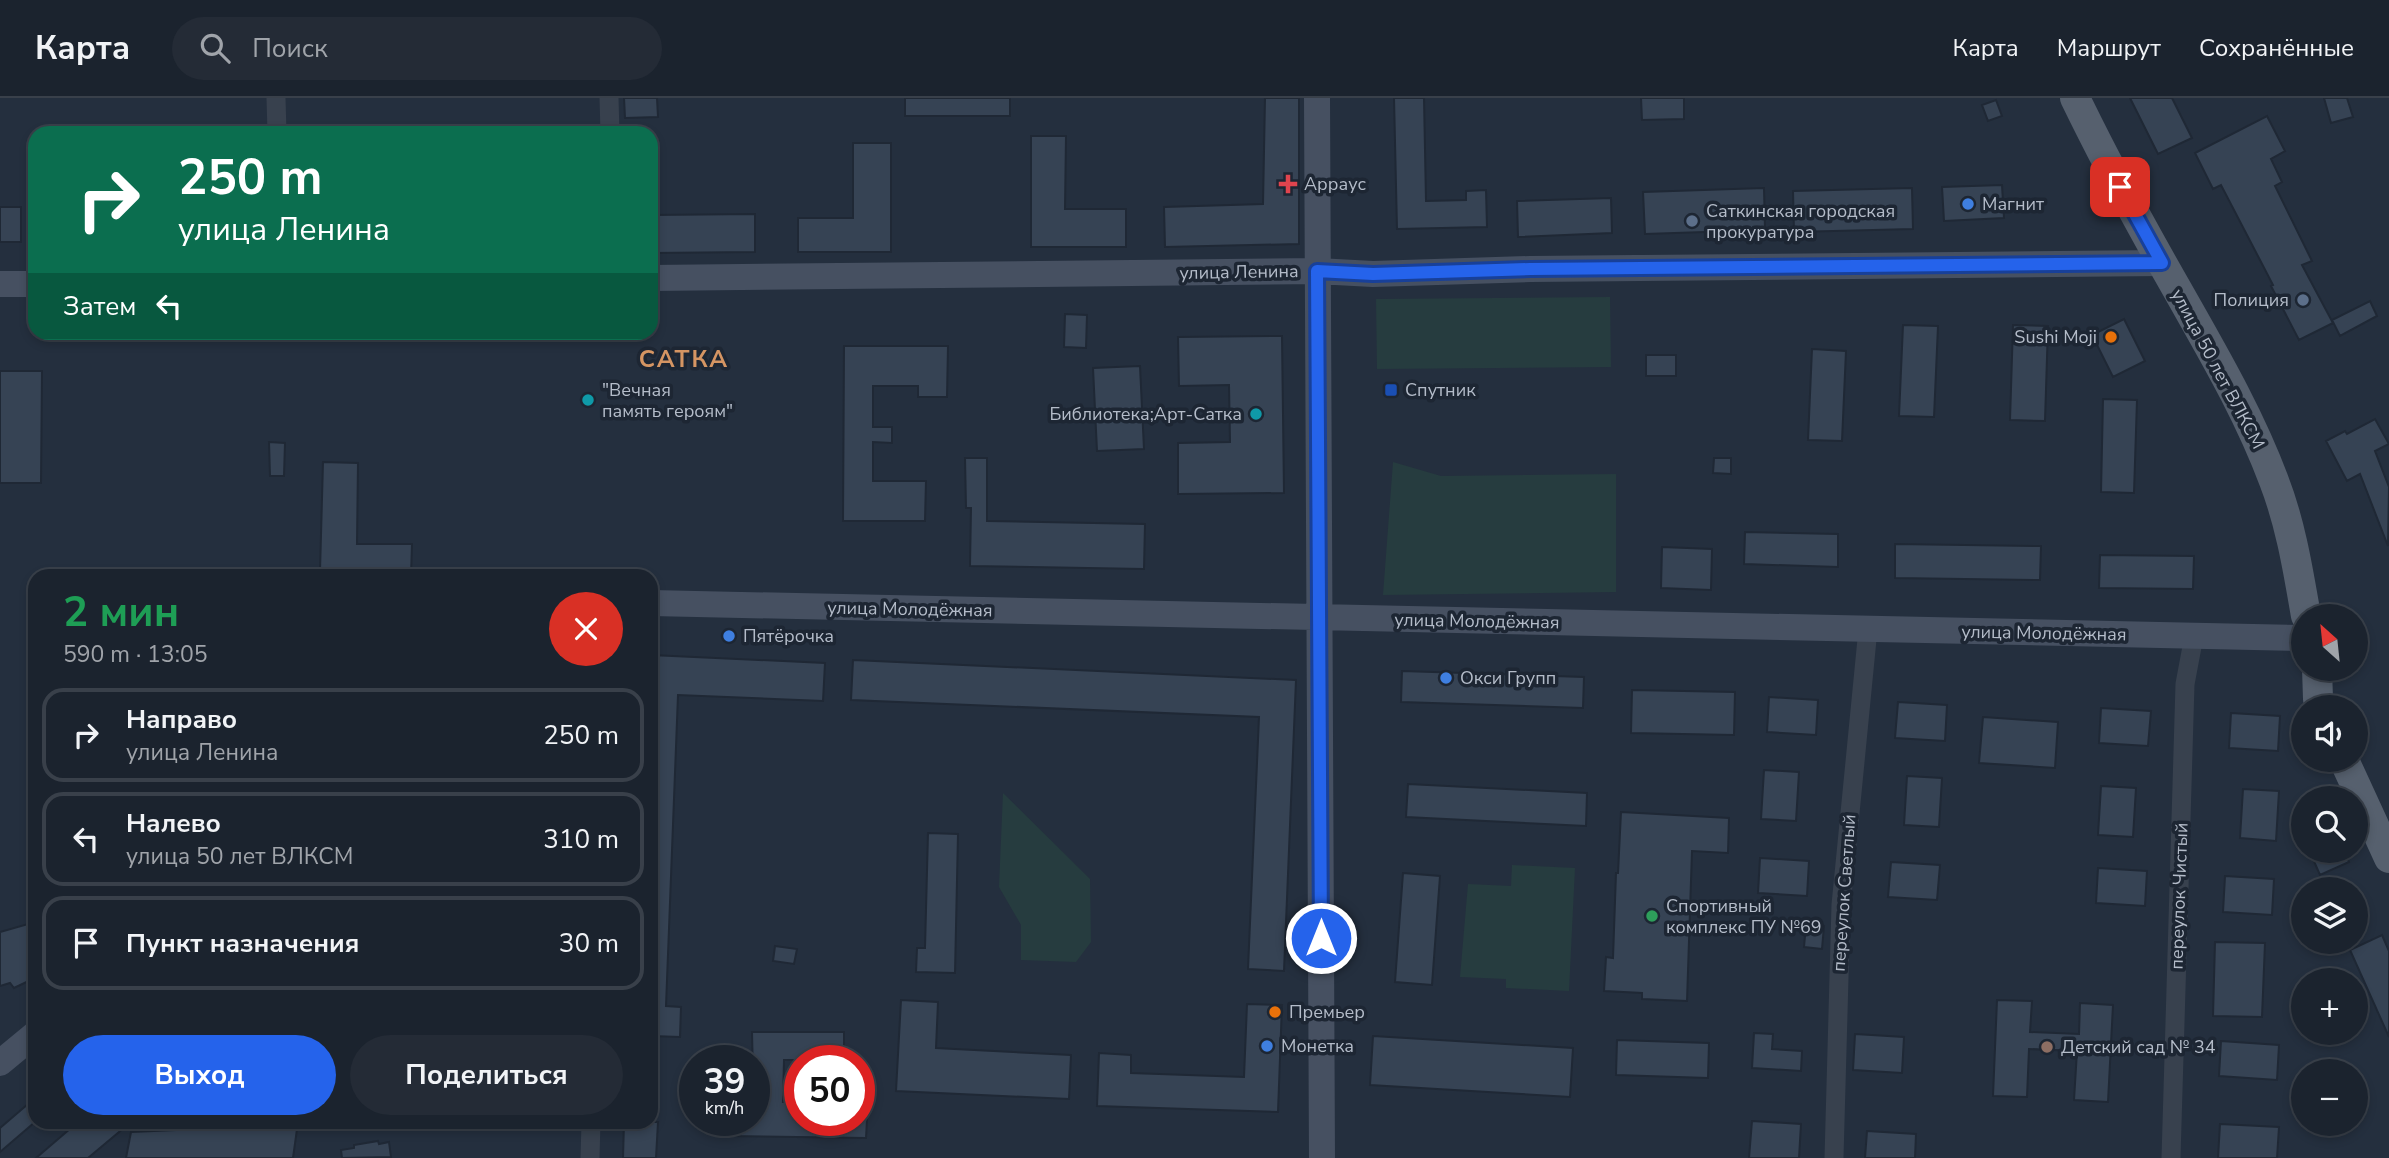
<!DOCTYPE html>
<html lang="ru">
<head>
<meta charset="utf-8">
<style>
  body { margin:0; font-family:"Nunito Sans",sans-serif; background:#242b36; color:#f1f3f6; height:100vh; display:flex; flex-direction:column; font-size:26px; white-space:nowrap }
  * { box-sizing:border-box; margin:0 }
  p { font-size:23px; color:#a0a4aa }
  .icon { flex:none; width:38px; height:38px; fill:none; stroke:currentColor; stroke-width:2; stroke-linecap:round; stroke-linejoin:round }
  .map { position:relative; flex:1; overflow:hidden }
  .side { position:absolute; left:28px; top:471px; width:630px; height:560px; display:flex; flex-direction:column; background:#1b232e; border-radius:21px; box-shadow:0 4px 10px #0003,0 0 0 2px #39404a }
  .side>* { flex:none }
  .hud { position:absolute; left:28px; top:28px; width:630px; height:214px; border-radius:21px; box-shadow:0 4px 10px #0003,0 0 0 2px #39404a; background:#0b6e4f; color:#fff; overflow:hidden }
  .needle { width:46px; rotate:333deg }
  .tools { position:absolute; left:2291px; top:506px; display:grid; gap:14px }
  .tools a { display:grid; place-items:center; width:77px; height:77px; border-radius:50%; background:#1b232e; box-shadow:0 4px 10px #0003,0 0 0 2px #39404a; font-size:35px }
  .speed { position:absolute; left:679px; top:947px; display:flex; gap:14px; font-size:35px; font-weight:700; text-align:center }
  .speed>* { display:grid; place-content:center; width:91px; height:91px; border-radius:50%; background:#1b232e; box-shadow:0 4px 10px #0003,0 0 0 2px #39404a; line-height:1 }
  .speed small { font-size:18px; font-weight:400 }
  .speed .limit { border:10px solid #d22; background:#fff; color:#111 }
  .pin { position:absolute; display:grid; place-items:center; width:60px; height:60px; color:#fff; margin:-30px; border-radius:14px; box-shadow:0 4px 10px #0006 }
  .me { position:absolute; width:77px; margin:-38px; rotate:0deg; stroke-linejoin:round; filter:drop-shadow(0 0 5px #0008) }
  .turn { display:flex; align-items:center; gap:24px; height:147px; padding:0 35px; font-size:32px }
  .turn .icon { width:91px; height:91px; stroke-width:2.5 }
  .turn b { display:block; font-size:49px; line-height:60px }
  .then { display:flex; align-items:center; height:66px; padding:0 35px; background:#0003; gap:14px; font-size:26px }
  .round { display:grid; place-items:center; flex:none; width:74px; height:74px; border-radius:37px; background:#242b36 }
  .overview { display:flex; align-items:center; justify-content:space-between; height:119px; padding:0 35px }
  h1 { font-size:42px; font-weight:700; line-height:52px; color:#1e9e55 }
  .button { display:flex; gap:14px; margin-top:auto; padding:14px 35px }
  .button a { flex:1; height:80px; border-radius:42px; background:#2563eb; color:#fff; font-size:28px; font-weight:700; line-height:80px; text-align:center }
  .button a+a { background:#242b36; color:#f1f3f6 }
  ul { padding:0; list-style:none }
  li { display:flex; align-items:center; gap:21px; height:94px; margin:0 14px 10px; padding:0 21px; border:4px solid #39404a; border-radius:21px }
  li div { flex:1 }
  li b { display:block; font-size:26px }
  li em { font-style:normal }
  header { display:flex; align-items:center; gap:42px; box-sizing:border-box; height:98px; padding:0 35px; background:#1b232e; border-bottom:2px solid #39404a }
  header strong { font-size:33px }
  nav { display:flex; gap:38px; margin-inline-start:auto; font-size:24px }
  .search { width:490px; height:63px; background:#242b36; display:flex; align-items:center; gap:18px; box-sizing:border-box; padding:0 24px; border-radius:38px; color:#a0a4aa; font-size:26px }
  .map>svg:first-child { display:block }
  .green { fill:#263c3f }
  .building { fill:#364354; stroke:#1f2835; stroke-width:2 }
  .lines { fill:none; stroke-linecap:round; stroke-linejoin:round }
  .street { stroke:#38414e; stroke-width:19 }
  .secondary { stroke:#465061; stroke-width:26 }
  .primary { stroke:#56606e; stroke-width:30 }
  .route-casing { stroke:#184099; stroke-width:18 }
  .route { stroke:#2563eb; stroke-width:12 }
  .health-dot { fill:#e0444e; stroke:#1d2633; stroke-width:2.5 }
  .shop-dot { fill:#3f7fe0; stroke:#1d2633; stroke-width:2.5 }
  .service-dot { fill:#5c6f8a; stroke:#1d2633; stroke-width:2.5 }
  .food-dot { fill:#e8710a; stroke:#1d2633; stroke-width:2.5 }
  .transit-dot { fill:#1a4fb4; stroke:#1d2633; stroke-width:2.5 }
  .culture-dot { fill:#0f9aa8; stroke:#1d2633; stroke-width:2.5 }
  .leisure-dot { fill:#2e9e5b; stroke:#1d2633; stroke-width:2.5 }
  .education-dot { fill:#8d6e63; stroke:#1d2633; stroke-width:2.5 }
  .labels { text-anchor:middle; stroke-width:7; stroke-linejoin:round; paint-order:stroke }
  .poi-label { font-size:18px; fill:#b4bcc9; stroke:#1d2633; text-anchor:start }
  .street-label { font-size:18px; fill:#b4bcc9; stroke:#1d2633 }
  .district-label { font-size:24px; font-weight:bold; letter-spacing:2px; fill:#d59563; stroke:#1d2633 }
</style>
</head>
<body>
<header>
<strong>Карта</strong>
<div class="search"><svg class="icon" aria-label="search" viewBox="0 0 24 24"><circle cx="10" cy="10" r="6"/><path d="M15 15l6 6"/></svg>Поиск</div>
<nav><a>Карта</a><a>Маршрут</a><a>Сохранённые</a></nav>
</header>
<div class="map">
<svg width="2389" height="1060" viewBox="0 0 2389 1060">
  <rect width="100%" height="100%" fill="#242f3e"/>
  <!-- green -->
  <path class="green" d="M1610,199L1611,269L1377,271L1376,201Z
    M1393,364L1441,378L1616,376V494L1383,497Z
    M1003,695L1090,781L1091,844L1076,864L1021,862V827L999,789Z
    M1512,767L1575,770L1569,893L1506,890V881L1460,879L1468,786L1511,788Z"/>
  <!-- building -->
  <path class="building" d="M624,0H657L658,19L625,20Z
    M905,0H1010V18H905Z
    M1265,0H1299V146L1165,149L1164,109L1263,106Z
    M1394,0H1424L1426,103L1466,102V93L1486,92L1487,129L1397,131Z
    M1641,0H1684V21L1642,22Z
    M2130,0H2172L2192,40L2158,56Z
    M2324,0H2347L2353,19L2331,25Z
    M1996,2L2002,18L1988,23L1982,7Z
    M2267,18L2285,53L2271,61L2282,84L2275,88L2312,163L2302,167L2333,225L2299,242L2271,188L2273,187L2221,87L2213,91L2195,55Z
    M1031,38H1066L1065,111H1126V149H1031Z
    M853,45H891V154H798V120H853Z
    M2002,87L2004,120L1944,123L1942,89Z
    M1764,90L1765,132L1645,136L1643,94Z
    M1912,90L1913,131L1794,134L1793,93Z
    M1611,100L1612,135L1518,139L1517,103Z
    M0,109H21V144H0Z
    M755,116V154L651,155V117Z
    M2370,203L2377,218L2340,238L2332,222Z
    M1065,216L1087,217L1086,250L1064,249Z
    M2124,221L2145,263L2113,279L2092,237Z
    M1903,227L1938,228L1934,319L1899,318Z
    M2013,227L2048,228L2045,323L2010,322Z
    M1282,238L1284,395L1178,396V345L1230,344L1229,287L1179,288L1178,239Z
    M844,248H948L947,299H918V288H873V329H892V345L873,344V383H926L925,423H843Z
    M1812,251L1846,253L1842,343L1808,342Z
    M1646,257H1676V278H1646Z
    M1140,268L1144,351L1097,353L1093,270Z
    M0,273H42L41,385H0Z
    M2103,301L2137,302L2134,395L2101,394Z
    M2375,321L2389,346L2375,353L2389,389L2388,448L2360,376L2347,383L2326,343L2345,333L2347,336Z
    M269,344L285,345L284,378H270Z
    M965,360H987V423L1145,426L1144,471L970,468L971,410H966Z
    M1714,360H1731V376L1713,375Z
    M323,364L358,365L357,446H412L411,478H376V475L320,473Z
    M1745,434L1838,436V469L1744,466Z
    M1895,446L2041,448L2040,482L1895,480Z
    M1662,449L1712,451L1711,492L1661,490Z
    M2100,457L2194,458L2193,491L2099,490Z
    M651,557L825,565L823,603L678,597L666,908L681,909L680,939L651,938Z
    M853,562L1296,582L1284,873L1248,871L1259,619L851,602Z
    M1402,573L1584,579L1583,610L1401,604Z
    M1632,592L1735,594L1734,637L1631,635Z
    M1769,599L1818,602L1816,637L1767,634Z
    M1898,604L1947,607L1945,643L1895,640Z
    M2101,610L2151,613L2148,648L2099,645Z
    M2231,615L2280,618L2278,653L2229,650Z
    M1983,619L2058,624L2055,670L1979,665Z
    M1764,672L1799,674L1796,723L1761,721Z
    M1907,678L1942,680L1939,729L1904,727Z
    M1408,686L1587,695L1586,728L1406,719Z
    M2101,688L2136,690L2133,739L2098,737Z
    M2243,691L2279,693L2276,743L2240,740Z
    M1621,714L1729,720L1728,755L1692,753L1687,903L1642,901V895L1604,893L1606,859L1613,860L1616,775H1618Z
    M928,735L958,736L955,875L916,874L917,850H925Z
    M2309,752H2344L2349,764L2320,777Z
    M1760,760L1809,763L1807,798L1758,795Z
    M1891,764L1940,767L1937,802L1888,799Z
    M2098,770L2147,773L2145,808L2096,805Z
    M1403,775L1440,778L1432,887L1395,884Z
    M2225,778L2274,781L2272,817L2223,814Z
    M35,824V880L14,890L10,885L0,888V834Z
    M1806,827L1824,828L1822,851L1804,849Z
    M2382,837L2389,853V939L2350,852Z
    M2215,844L2265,845L2262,919L2213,918Z
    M775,848L797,851L794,866L773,863Z
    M901,902L938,904L936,950L1071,957L1069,1001L896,993Z
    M1997,902L2032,903L2030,934L2079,936L2080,905L2113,907L2108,1004L2074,1002L2077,953L2029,951L2027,999L1993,998Z
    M1247,906L1282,907L1278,1014L1097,1008L1099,955L1131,957V975L1244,979Z
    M752,934H844V962H784L783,1004H800V1022H867L866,1040L726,1038V1022H754Z
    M1754,935L1773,936L1772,951L1802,953L1801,973L1752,970Z
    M1855,936L1904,939L1902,975L1853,972Z
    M1373,938L1573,950L1570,999L1370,987Z
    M1617,942L1709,945L1708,980L1616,977Z
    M2221,943L2279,947L2277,982L2219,978Z
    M35,1000V1024L0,1054V1030Z
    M1752,1023L1801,1026L1799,1060H1749Z
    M78,1024H131L88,1060H36Z
    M243,1024H298L293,1060H126L131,1034L243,1029Z
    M624,1024H658L656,1060H623Z
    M2220,1026L2279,1029L2277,1060H2218Z
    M1867,1033L1916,1036L1915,1060H1865Z
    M378,1043L379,1046L389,1044L391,1059L342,1060L341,1052L354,1050V1047Z"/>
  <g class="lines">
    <!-- street -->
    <path class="street" d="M276,0L277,35
      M609,0L610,35
      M590,1060L591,1024
      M1834,1060L1841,807L1868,531
      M2171,1060L2185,586L2194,538"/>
    <!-- secondary -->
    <path class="secondary" d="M1317,0L1322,1060
      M651,180L1317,173L1373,176L1530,171L2162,165
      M0,186H35
      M651,505L2303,540
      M0,965L35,936"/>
    <!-- primary -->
    <path class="primary" d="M2075,0C2107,66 2142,130 2178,193C2213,255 2249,316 2274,383C2291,427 2298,472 2306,518
      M2317,570L2318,601L2321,609
      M2344,662L2389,760"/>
  </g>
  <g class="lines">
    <defs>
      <path id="route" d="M1321,840L1317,173L1373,176L1530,171L2162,165L2120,89"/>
    </defs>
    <!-- route casing -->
    <use href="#route" class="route-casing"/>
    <!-- route -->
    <use href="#route" class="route"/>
  </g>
  <!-- markers -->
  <path class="health-dot" d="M1284.5 75.5h7v7h7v7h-7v7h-7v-7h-7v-7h7z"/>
  <g class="shop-dot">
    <circle cx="1968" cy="106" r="7"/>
    <circle cx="729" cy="538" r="7"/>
    <circle cx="1446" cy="580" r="7"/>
    <circle cx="1267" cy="948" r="7"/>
  </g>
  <g class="service-dot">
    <circle cx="1692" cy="123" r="7"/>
    <circle cx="2303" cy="202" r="7"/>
  </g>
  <g class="food-dot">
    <circle cx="2111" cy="239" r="7"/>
    <circle cx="1275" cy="914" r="7"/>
  </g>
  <rect class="transit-dot" x="1384" y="285" width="14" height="14" rx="3.5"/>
  <g class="culture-dot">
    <circle cx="588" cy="302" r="7"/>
    <circle cx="1256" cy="316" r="7"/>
  </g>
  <circle class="leisure-dot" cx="1652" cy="818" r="7"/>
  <circle class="education-dot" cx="2047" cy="949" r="7"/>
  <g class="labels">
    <!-- poi labels -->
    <g class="poi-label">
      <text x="1304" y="92">Арраус</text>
      <text x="1982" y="112">Магнит</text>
      <text x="1706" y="119">Саткинская городская<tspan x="1706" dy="21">прокуратура</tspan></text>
      <text x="2289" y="208" text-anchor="end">Полиция</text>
      <text x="2097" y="245" text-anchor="end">Sushi Moji</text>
      <text x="602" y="298">"Вечная<tspan x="602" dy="21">память героям"</tspan></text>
      <text x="1405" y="298">Спутник</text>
      <text x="1242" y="322" text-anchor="end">Библиотека;Арт-Сатка</text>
      <text x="743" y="544">Пятёрочка</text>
      <text x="1460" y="586">Окси Групп</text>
      <text x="1666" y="814">Спортивный<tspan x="1666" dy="21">комплекс ПУ №69</tspan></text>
      <text x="1289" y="920">Премьер</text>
      <text x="1281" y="954">Монетка</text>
      <text x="2061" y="955">Детский сад № 34</text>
    </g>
    <!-- street labels -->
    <g class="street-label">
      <text transform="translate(1239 174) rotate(-1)" y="6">улица Ленина</text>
      <text transform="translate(2218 271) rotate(62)" y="6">улица 50 лет ВЛКСМ</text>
      <text transform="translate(910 511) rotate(1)" y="6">улица Молодёжная</text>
      <text transform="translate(1477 523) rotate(1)" y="6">улица Молодёжная</text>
      <text transform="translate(2044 535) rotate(1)" y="6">улица Молодёжная</text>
      <text transform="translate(1844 795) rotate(-86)" y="6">переулок Светлый</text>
      <text transform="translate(2179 798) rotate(-88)" y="6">переулок Чистый</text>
    </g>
    <!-- district labels -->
    <g class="district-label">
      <text x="684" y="269">САТКА</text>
    </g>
  </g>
</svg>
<div class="tools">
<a><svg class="needle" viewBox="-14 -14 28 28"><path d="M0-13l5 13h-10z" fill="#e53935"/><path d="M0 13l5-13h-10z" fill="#a0a4aa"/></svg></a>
<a><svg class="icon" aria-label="sound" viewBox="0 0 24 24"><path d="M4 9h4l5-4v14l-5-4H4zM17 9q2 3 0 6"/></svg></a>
<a><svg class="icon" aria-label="search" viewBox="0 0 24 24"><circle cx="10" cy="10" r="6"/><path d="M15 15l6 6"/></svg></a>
<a><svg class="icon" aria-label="layers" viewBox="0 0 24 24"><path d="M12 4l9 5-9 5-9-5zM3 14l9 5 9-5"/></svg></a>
<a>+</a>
<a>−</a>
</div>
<div class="speed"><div>39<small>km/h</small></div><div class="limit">50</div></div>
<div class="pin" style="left:2120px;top:89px;background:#d93025"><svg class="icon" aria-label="arrive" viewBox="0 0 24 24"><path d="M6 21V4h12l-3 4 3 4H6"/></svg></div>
<svg class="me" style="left:1321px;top:840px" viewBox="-20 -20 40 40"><circle r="17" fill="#2563eb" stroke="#fff" stroke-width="3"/><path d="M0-11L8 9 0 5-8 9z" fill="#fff"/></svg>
<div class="hud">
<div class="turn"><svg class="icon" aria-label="right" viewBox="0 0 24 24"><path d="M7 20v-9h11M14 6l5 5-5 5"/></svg><div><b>250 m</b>улица Ленина</div></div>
<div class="then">Затем<svg class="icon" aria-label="left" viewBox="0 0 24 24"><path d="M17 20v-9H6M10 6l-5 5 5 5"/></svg></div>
</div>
<section class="side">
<div class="overview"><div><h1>2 мин</h1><p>590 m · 13:05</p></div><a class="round" style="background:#d93025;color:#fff"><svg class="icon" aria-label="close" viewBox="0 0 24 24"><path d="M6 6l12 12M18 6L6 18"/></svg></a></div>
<ul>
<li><svg class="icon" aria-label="right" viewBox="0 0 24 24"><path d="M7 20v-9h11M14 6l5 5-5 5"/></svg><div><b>Направо</b><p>улица Ленина</p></div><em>250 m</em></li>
<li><svg class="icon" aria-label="left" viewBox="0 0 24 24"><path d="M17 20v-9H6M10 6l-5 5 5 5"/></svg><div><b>Налево</b><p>улица 50 лет ВЛКСМ</p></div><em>310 m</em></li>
<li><svg class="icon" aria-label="arrive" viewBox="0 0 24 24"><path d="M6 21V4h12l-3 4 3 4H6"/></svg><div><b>Пункт назначения</b></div><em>30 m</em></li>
</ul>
<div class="button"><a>Выход</a><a>Поделиться</a></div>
</section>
</div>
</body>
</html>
